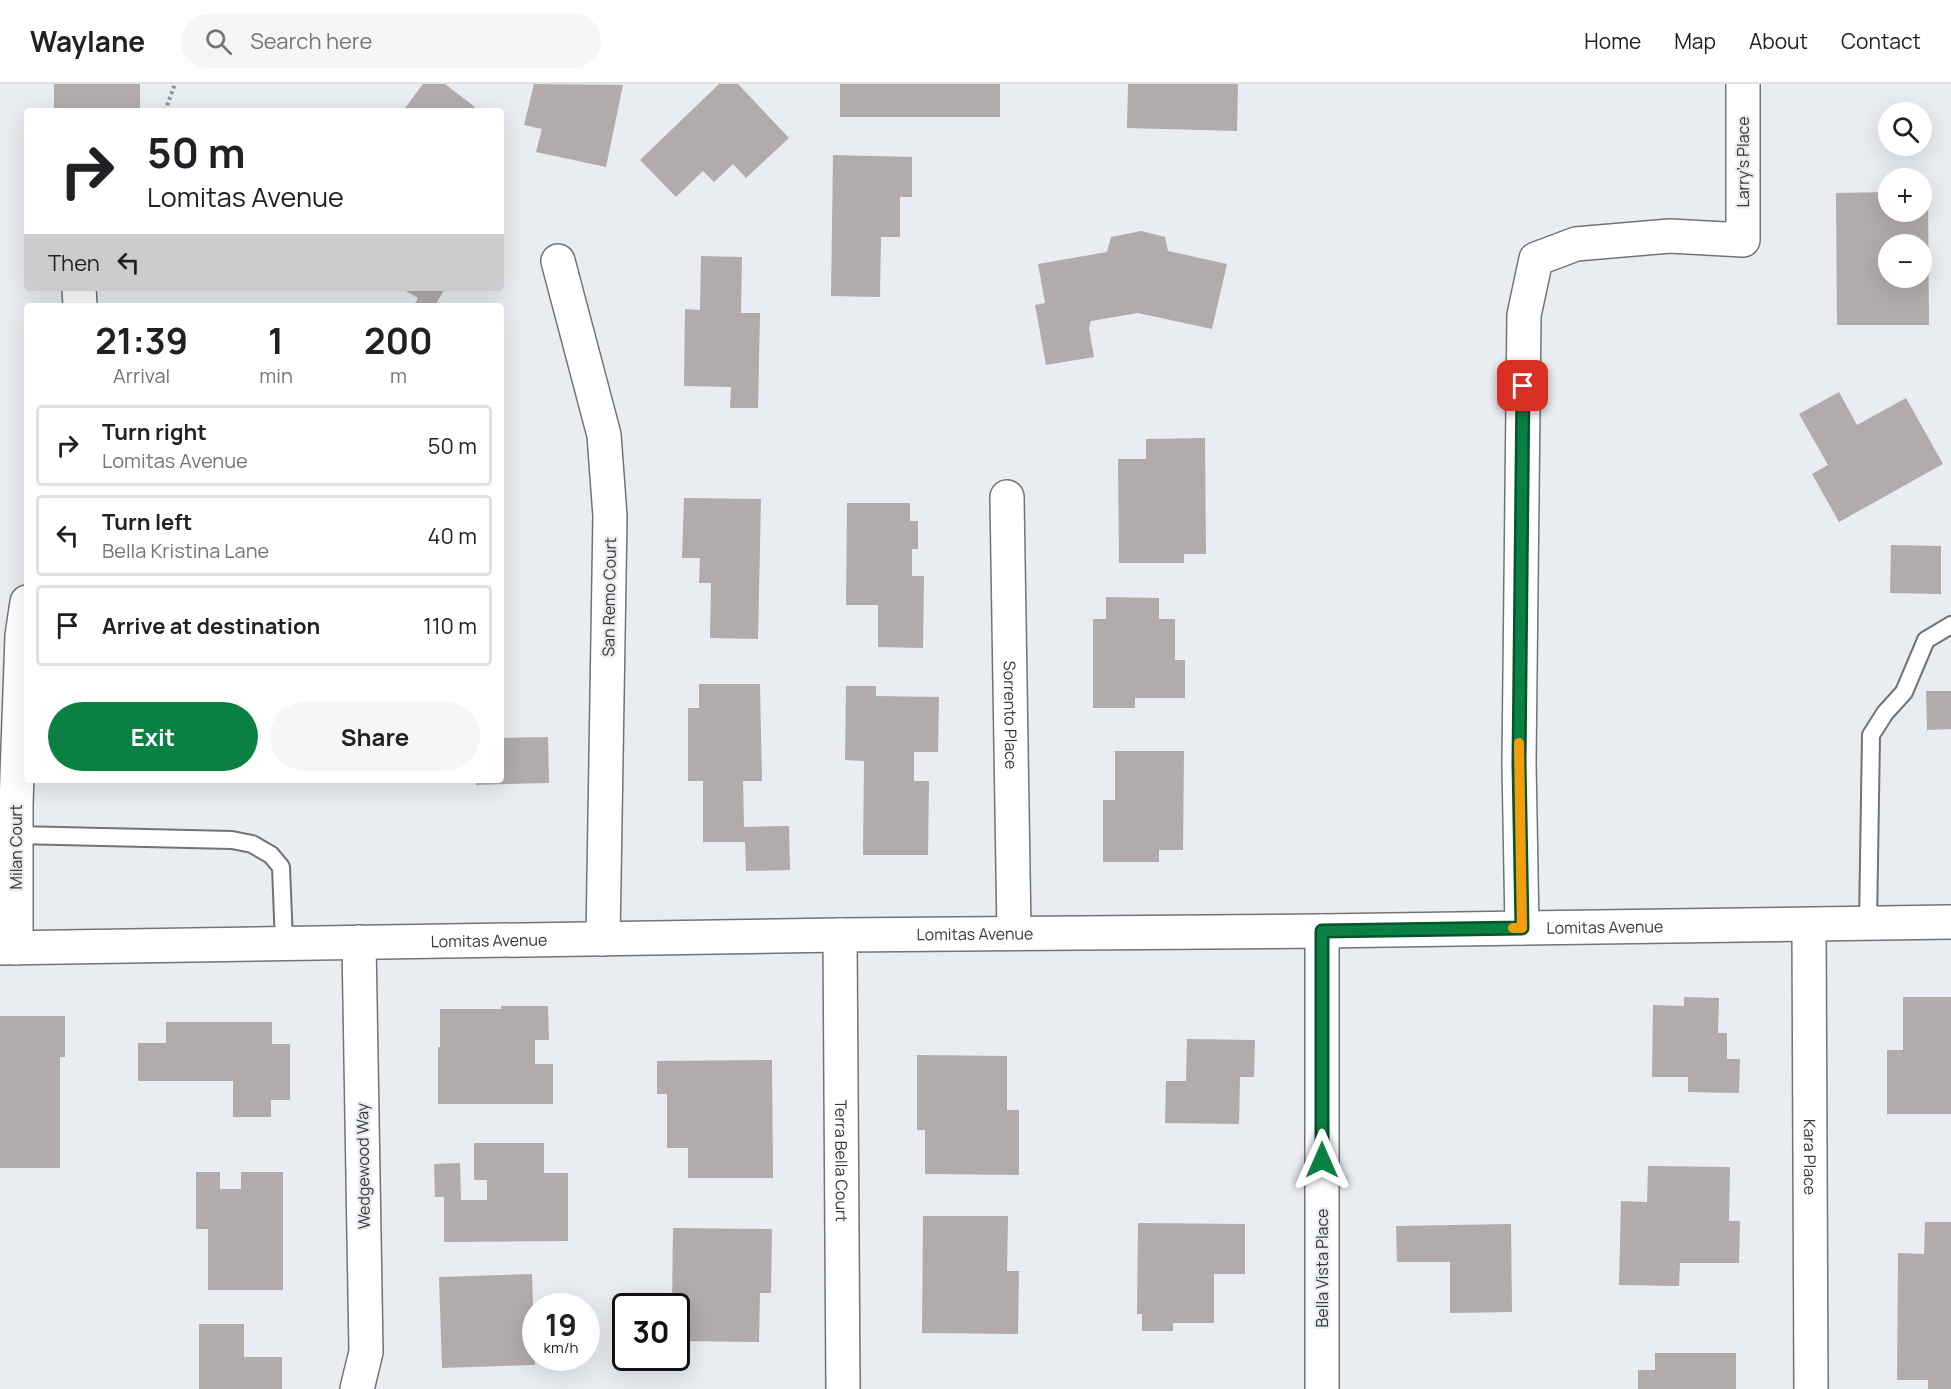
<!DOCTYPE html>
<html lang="en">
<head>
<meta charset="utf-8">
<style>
  body { margin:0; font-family:Manrope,sans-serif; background:#f6f6f6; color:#202124; height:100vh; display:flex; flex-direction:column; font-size:22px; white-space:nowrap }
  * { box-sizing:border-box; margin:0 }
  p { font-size:20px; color:#757577 }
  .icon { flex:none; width:33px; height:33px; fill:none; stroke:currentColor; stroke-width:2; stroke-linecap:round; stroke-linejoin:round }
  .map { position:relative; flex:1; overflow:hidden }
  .drawer { position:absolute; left:24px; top:219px; width:480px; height:480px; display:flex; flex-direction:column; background:#fff; border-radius:6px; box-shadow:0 6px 24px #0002 }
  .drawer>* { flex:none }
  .hud { position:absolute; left:24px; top:24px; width:480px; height:183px; border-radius:6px; box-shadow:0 6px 24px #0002; background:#fff; color:#202124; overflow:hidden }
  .tools { position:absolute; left:1878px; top:18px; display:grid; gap:12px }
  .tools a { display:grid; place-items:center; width:54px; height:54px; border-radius:50%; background:#fff; box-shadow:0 6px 24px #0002; font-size:30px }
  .speed { position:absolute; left:522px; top:1209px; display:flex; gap:12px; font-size:30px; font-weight:700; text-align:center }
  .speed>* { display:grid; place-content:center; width:78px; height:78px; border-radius:50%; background:#fff; box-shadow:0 6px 24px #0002; line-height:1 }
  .speed small { font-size:15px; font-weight:400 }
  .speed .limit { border:3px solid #111; border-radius:9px; background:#fff; color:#111 }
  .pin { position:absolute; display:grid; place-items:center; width:51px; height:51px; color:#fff; margin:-26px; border-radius:12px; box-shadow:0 3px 9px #0006 }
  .me { position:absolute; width:66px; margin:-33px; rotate:0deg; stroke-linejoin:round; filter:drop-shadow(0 0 4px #0008) }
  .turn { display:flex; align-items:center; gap:21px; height:126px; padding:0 24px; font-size:27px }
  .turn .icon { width:78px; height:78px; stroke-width:2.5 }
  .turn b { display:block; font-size:42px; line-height:51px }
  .then { display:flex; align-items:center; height:57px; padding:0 24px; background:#0003; gap:12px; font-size:22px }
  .eta { display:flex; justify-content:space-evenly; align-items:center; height:102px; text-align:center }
  .eta b { font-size:36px; font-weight:700; line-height:42px }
  .action { display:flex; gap:12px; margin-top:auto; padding:12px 24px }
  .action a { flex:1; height:69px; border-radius:36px; background:#0b8043; color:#fff; font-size:24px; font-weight:700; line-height:69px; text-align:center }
  .action a+a { background:#f6f6f6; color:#202124 }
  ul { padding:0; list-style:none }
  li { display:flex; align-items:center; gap:18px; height:81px; margin:0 12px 9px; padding:0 12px; border:3px solid #e0e0e0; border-radius:6px }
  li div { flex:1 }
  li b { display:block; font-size:22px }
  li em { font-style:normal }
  header { display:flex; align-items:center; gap:36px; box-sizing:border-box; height:84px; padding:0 30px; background:#fff; border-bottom:2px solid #e0e0e0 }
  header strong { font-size:28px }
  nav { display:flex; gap:33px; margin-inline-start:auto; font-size:21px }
  .search { width:420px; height:54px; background:#f6f6f6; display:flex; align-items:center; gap:15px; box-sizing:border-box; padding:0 21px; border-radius:33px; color:#757577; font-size:22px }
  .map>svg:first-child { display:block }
  .building { fill:#b1abab; fill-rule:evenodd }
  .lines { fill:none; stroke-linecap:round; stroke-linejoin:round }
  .service-casing { stroke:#717477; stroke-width:20 }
  .minor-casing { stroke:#717477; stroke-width:36 }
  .tertiary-casing { stroke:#717477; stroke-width:36 }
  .path { stroke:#939598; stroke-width:4; stroke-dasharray:3 3; stroke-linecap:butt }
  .service { stroke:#fff; stroke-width:16 }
  .minor { stroke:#fff; stroke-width:33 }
  .tertiary { stroke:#fff; stroke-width:33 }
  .route-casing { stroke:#07532c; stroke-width:15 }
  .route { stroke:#0b8043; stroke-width:10 }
  .slow { stroke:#f59e0b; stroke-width:10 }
  .labels { text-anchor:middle; stroke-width:4.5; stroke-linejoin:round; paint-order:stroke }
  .street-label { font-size:16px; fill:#363739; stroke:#e9ecf0 }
</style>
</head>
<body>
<header>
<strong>Waylane</strong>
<div class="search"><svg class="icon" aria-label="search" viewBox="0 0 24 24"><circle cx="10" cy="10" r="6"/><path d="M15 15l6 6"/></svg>Search here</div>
<nav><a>Home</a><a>Map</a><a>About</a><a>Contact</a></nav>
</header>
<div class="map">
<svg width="1951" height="1305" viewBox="0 0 1951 1305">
  <rect width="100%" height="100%" fill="#e9ecf0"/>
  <!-- building -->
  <path class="building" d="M54,0H140V27H54Z
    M423,0H445L475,23L472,27H403Z
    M534,0L623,1L606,83L536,68L542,45L524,41Z
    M719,0H738L789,54L746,94L733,80L714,98L703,87L676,113L640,76Z
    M840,0H1000V33H840Z
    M1128,0H1238L1237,47L1127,44Z
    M833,71L912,73V113H900V153H881L880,213L831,212Z
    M1888,108V128H1922V108H1928L1929,241H1837L1836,109ZM1888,160H1922V194H1888Z
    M1141,147L1165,153L1168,167L1227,180L1212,245L1138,229L1091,237L1089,244L1094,273L1046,281L1035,221L1045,219L1038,180L1107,168L1111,153Z
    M701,172L742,173L741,229H760L758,324H730L731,303L684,302L685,225L700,226Z
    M401,204H445L435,222H414L418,214Z
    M1839,308L1857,341L1906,314L1943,380L1839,438L1812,390L1828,381L1799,330Z
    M1205,354L1206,470H1184V479H1119L1118,375H1146V355Z
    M684,414L761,415L758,555L710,554L711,499H699L700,474H682Z
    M847,419H910V437H918V465H912V492H924L923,564L878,563V521H846Z
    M1891,461L1941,462V510L1890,509Z
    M1106,513L1159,514V535H1175V576H1185V614H1135V624H1093V535H1106Z
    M699,600H760L762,697H743L744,743L789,742L790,786L746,787L745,758H703V697H688V624H699Z
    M846,602H876V612L939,613L938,668H914V697H929L928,771H863L864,677L845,676Z
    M1926,607H1951V645L1927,646Z
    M548,653L549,699L476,701V696H501V654Z
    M1115,667H1184L1183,766H1159V778H1103V716H1115Z
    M1684,913L1719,914L1718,949H1727V975H1740L1739,1009L1688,1008V993H1652L1653,921L1684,922Z
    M1903,913H1951V1030H1887V966H1903Z
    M501,922H548L549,956H535V980H553V1020H438V963H440V925H501Z
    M0,932H65V973H60V1084H0Z
    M166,938H272V960H290V1016H271V1033H233V997H138V959H166Z
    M1187,955L1255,956L1254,993H1240L1239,1040L1165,1039L1166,997H1186Z
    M917,971L1007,972V1026H1019V1091L925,1090V1046H917Z
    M772,976L773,1094H688V1064H667V1010H657V977Z
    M474,1059H544V1089H568V1157L444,1158V1113H435L434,1080L460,1079L461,1116H487V1096H474Z
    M1648,1082L1730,1083L1729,1137H1740L1739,1179H1680L1679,1202L1619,1201L1621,1117L1647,1118Z
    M196,1088H220V1105H241V1088H283V1206H208V1145H196Z
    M923,1132H1008L1007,1187H1019L1018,1250L922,1249Z
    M1925,1138H1951V1305H1928V1296H1897L1898,1169L1924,1170Z
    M1138,1139L1245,1140V1190H1214V1239H1173V1247H1142V1230H1137Z
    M1511,1140L1512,1228L1450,1229V1178H1397L1396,1142Z
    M673,1144L772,1145L771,1209H760L759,1258L676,1257V1222H672Z
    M532,1190L535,1281L442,1284L439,1193Z
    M199,1240H244V1273H282V1305H199Z
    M1655,1269H1736V1305H1638V1286H1655Z"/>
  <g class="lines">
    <defs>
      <path id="service" d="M16,751L232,756L252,760L271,771L281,783L284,859
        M1868,840L1871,651L1885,629L1904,608L1926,556L1951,541"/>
      <g id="minor">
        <path d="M558,177L604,351L610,432L603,855"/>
        <path d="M79,204L80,222"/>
        <path id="s1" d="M1007,413L1014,849"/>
        <path id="s2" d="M1809,841L1811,1305"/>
        <path d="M1522,844L1519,679L1524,231L1536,175L1576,160L1670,152L1743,156V0"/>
        <path d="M1322,847V1305"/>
        <path id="s3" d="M840,851L843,1305"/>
        <path d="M16,864V720L22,552L27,518"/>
        <path d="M357,1305L366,1268L359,858"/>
      </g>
      <g id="tertiary">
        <path id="s4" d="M0,864L840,851L1322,847L1951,838"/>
      </g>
    </defs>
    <!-- service casing -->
    <use href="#service" class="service-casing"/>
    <!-- minor casing -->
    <use href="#minor" class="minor-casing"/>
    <!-- tertiary casing -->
    <use href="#tertiary" class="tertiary-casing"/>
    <!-- path -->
    <path class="path" d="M165,27L175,0"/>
    <!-- service -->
    <use href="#service" class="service"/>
    <!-- minor -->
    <use href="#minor" class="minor"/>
    <!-- tertiary -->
    <use href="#tertiary" class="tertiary"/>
  </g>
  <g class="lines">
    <defs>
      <path id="route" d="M1322,1076V847L1522,844L1519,679L1523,302"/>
    </defs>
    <!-- route casing -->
    <use href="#route" class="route-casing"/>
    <!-- route -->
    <use href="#route" class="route"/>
    <!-- slow -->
    <path class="slow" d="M1513,844H1522L1519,659"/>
  </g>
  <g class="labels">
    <!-- street labels -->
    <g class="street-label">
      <text transform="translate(1743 78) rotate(-90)" y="6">Larry's Place</text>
      <text transform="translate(609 513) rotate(-89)" y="6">San Remo Court</text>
      <text dy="6" stroke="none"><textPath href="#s1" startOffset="218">Sorrento Place</textPath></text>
      <text transform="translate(16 763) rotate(-90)" y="6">Milan Court</text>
      <text dy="6" stroke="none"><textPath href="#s4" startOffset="1605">Lomitas Avenue</textPath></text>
      <text dy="6" stroke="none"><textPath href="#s4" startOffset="975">Lomitas Avenue</textPath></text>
      <text dy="6" stroke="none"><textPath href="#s4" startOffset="489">Lomitas Avenue</textPath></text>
      <text dy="6" stroke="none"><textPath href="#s2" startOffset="232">Kara Place</textPath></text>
      <text dy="6" stroke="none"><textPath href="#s3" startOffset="226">Terra Bella Court</textPath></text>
      <text transform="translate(363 1082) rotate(-91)" y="6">Wedgewood Way</text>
      <text transform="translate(1322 1184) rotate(-90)" y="6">Bella Vista Place</text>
    </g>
  </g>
</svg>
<div class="tools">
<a><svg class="icon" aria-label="search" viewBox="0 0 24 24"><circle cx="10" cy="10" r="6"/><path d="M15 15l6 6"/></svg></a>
<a>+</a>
<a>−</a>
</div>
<div class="speed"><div>19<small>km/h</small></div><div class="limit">30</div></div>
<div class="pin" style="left:1523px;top:302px;background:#d93025"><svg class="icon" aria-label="arrive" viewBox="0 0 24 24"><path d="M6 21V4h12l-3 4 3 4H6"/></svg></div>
<svg class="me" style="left:1322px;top:1076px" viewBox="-20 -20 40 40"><path d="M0-17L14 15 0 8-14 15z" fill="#0b8043" stroke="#fff" stroke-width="4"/></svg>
<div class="hud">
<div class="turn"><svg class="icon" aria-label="right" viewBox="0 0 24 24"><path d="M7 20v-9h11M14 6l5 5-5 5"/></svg><div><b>50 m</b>Lomitas Avenue</div></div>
<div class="then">Then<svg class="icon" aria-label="left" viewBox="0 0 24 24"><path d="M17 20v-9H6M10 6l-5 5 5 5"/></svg></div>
</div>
<section class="drawer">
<div class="eta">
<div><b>21:39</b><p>Arrival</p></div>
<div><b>1</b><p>min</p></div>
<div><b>200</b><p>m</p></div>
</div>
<ul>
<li><svg class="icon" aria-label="right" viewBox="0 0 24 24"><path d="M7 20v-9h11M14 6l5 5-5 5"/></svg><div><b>Turn right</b><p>Lomitas Avenue</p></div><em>50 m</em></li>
<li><svg class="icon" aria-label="left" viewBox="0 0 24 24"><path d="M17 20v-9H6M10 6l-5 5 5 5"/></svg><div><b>Turn left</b><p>Bella Kristina Lane</p></div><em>40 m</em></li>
<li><svg class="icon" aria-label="arrive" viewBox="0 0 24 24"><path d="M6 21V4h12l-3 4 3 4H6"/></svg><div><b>Arrive at destination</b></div><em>110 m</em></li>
</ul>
<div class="action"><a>Exit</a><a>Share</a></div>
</section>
</div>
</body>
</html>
